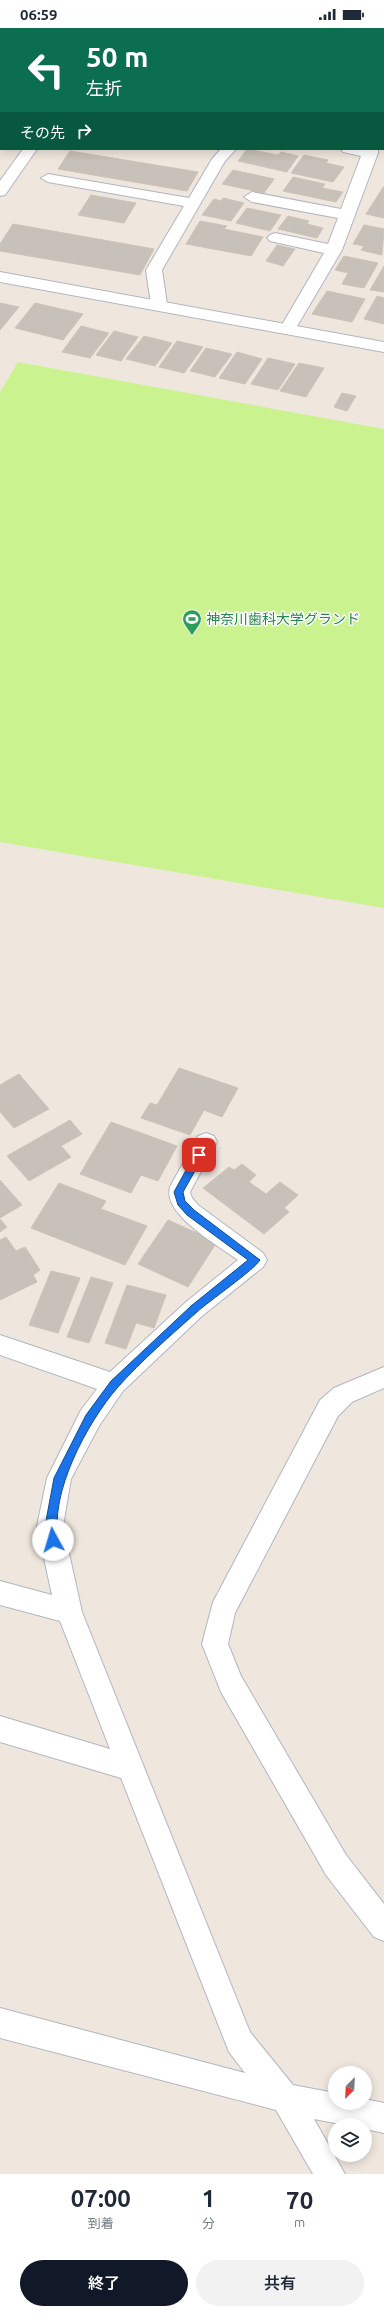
<!DOCTYPE html>
<html lang="ja">
<head>
<meta charset="utf-8">
<style>
  body { margin:0; font-family:Ubuntu,"Noto Sans JP",sans-serif; background:#f2f2f3; color:#1f2937; height:100vh; display:flex; flex-direction:column; font-size:15px; white-space:nowrap }
  * { box-sizing:border-box; margin:0 }
  p { font-size:13px; color:#747a83 }
  .icon { flex:none; width:22px; height:22px; fill:none; stroke:currentColor; stroke-width:2; stroke-linecap:round; stroke-linejoin:round }
  .map { position:relative; height:2146px; overflow:hidden }
  .drawer { display:flex; flex-direction:column; background:#fff; flex:1 }
  .drawer>* { flex:none }
  .banner { position:absolute; left:0px; top:0px; width:384px; height:122px; box-shadow:0 2px 10px #0003; background:#0b6e4f; color:#fff; overflow:hidden }
  .needle { width:26px; rotate:204deg }
  .tools { position:absolute; left:328px; top:2038px; display:grid; gap:8px }
  .tools a { display:grid; place-items:center; width:44px; height:44px; border-radius:50%; background:#fff; box-shadow:0 2px 10px #0003; font-size:20px }
  .pin { position:absolute; display:grid; place-items:center; width:34px; height:34px; color:#fff; margin:-17px; border-radius:8px; box-shadow:0 2px 6px #0006 }
  .me { position:absolute; width:44px; margin:-22px; rotate:354deg; stroke-linejoin:round; filter:drop-shadow(0 0 3px #0008) }
  .turn { display:flex; align-items:center; gap:14px; height:84px; padding:0 20px; font-size:18px }
  .turn .icon { width:52px; height:52px; stroke-width:2.5 }
  .turn b { display:block; font-size:28px; line-height:34px }
  .then { display:flex; align-items:center; height:38px; padding:0 20px; background:#0003; gap:8px; font-size:15px }
  .eta { display:flex; justify-content:space-evenly; align-items:center; height:68px; text-align:center }
  .eta b { font-size:24px; font-weight:600; line-height:28px }
  .button { display:flex; gap:8px; margin-top:auto; padding:8px 20px }
  .button a { flex:1; height:46px; border-radius:24px; background:#111827; color:#fff; font-size:16px; font-weight:600; line-height:46px; text-align:center }
  .button a+a { background:#f2f2f3; color:#1f2937 }
  .status { display:flex; justify-content:space-between; align-items:center; height:28px; padding:0 20px; background:#fff; direction:ltr }
  .status svg { height:11px; fill:currentColor }
  .map>svg:first-child { display:block }
  .pitch { fill:#caf390 }
  .building { fill:#c7c1b9; stroke:#cbc4b7 }
  .lines { fill:none; stroke-linecap:round; stroke-linejoin:round }
  .minor-casing { stroke:#b2b5c1; stroke-width:2 }
  .tertiary-casing { stroke:#b2b5c1; stroke-width:2 }
  .minor { fill:#fff; fill-rule:evenodd }
  .tertiary { fill:#fff; fill-rule:evenodd }
  .route { fill:#1a73e8; stroke:#114b97 }
  .labels { text-anchor:middle; stroke-width:3; stroke-linejoin:round; paint-order:stroke }
  .leisure-label { font-size:14px; fill:#27864d; stroke:#fff; text-anchor:start }
</style>
</head>
<body>
<div class="status"><b>06:59</b><svg viewBox="0 0 49 12"><path d="M0 12V9h3v3zM5 12V6h3v6zM10 12V3h3v9zM15 12V0h3v12zM26 1h20v11H26zM47 4h2v5h-2z"/></svg></div>
<div class="map">
<svg width="384" height="2146" viewBox="0 0 384 2146">
  <rect width="100%" height="100%" fill="#efe7de"/>
  <!-- pitch -->
  <path class="pitch" d="M18,334L384,401V880L0,814V364Z"/>
  <!-- building -->
  <path class="building" d="M129,0H170L129,1Z
    M280,0H328L279,1Z
    M247,121L278,127L281,124L298,128L287,144L238,133Z
    M70,123L198,144L187,163L58,141Z
    M304,127L328,132L326,135L344,139L333,154L291,145Z
    M233,142L274,151L264,165L222,156Z
    M293,149L325,156L322,160L343,164L336,174L283,163Z
    M384,158V190L366,186Z
    M91,167L136,175L124,195L78,187Z
    M223,170L244,175L231,193L202,187L214,171L221,173Z
    M247,180L281,187L270,203L236,195Z
    M288,188L309,193L307,196L323,200L317,210L278,201Z
    M200,193L227,198L224,201L263,209L251,228L186,216Z
    M13,196L154,221L140,247L0,223V216Z
    M364,197L384,201L382,227L361,222L364,218L353,216Z
    M277,217L295,221L283,238L266,233Z
    M344,228L378,235L364,260L342,256L348,245L335,242Z
    M384,238V264L370,262Z
    M327,263L365,271L352,294L312,286Z
    M377,268L384,270V296L364,291Z
    M0,275L19,279L0,302Z
    M35,275L83,286L63,312L15,300Z
    M81,298L109,305L90,330L62,324Z
    M114,303L138,309L121,333L96,327Z
    M144,308L172,315L155,338L126,331Z
    M177,313L203,319L184,345L159,339Z
    M206,320L232,326L215,349L190,343Z
    M237,324L262,331L245,356L219,350Z
    M268,330L295,336L278,362L251,356Z
    M299,335L324,340L306,369L280,363Z
    M342,365L356,368L347,383L334,379Z
    M179,1040L238,1060L222,1089L204,1082L190,1107L141,1090L150,1075L157,1077Z
    M19,1046L49,1081L14,1100L0,1084V1057Z
    M70,1092L82,1106L61,1118L71,1129L29,1153L7,1128Z
    M111,1094L177,1118L158,1153L141,1147L131,1165L80,1146Z
    M242,1136L256,1147L249,1154L266,1166L280,1154L298,1167L284,1180L289,1184L264,1206L203,1160L229,1139L234,1142Z
    M0,1152L22,1177L0,1190Z
    M59,1155L106,1173L101,1181L147,1198L125,1237L31,1200Z
    M0,1191L7,1199L0,1204Z
    M168,1192L217,1214L188,1259L138,1236Z
    M6,1209L16,1223L25,1219L40,1242L33,1247L37,1254L0,1272V1212Z
    M51,1243L80,1250L58,1305L29,1297Z
    M91,1249L113,1255L89,1315L67,1309Z
    M127,1257L166,1267L154,1300L136,1295L126,1321L105,1315Z"/>
  <g class="lines">
    <defs>
      <path id="minor" d="M1,0H20L21,1H2Z
        M0,69H1V77H0Z
        M23,121H37L5,167L0,168V153Z
        M221,121H236L225,133L162,242L167,276L165,279H153L151,276L146,242L184,178L48,154L41,150L48,146L189,170L212,131Z
        M341,121H378V125L342,222L293,305H281L279,302L324,225L270,213L267,210L270,207L275,205L328,216L338,190L252,174L244,169L252,164L341,181L361,128L343,124Z
        M206,1105L214,1108L217,1114L190,1164L192,1170L198,1177L263,1225L267,1232L263,1239L202,1288L123,1363L99,1398L71,1451L63,1498L82,1584L250,2004L293,2057L335,2065V2075H365V2071L384,2075V2105L365,2101V2097H345L314,2091L345,2146H313L276,2082L0,2010V1980L245,2045L229,2024L121,1750L0,1714V1688L110,1721L60,1593L0,1577V1553L52,1567L37,1498L47,1450L81,1382L97,1361L0,1327V1307L110,1344L186,1274L238,1232C219,1218 158,1184 171,1157L198,1108Z
        M384,1339V1360L352,1374L338,1388L235,1585L228,1616L241,1648L346,1827L384,1876V1913L374,1909L326,1847L221,1664L202,1616L213,1574L320,1372L334,1360Z"/>
      <path id="tertiary" d="M0,244L384,314V324L0,254Z"/>
    </defs>
    <!-- minor casing -->
    <use href="#minor" class="minor-casing"/>
    <!-- tertiary casing -->
    <use href="#tertiary" class="tertiary-casing"/>
    <!-- minor -->
    <use href="#minor" class="minor"/>
    <!-- tertiary -->
    <use href="#tertiary" class="tertiary"/>
  </g>
  <!-- route -->
  <path class="route" d="M199,1123L204,1127L183,1164L185,1173L194,1182L260,1232C254,1242 209,1273 197,1284C171,1307 141,1333 118,1359C88,1393 48,1467 59,1512L53,1517L48,1512L45,1498L54,1450L86,1387L111,1353L191,1278L248,1232L187,1187L178,1177L174,1164L196,1124Z"/>
  <!-- icons -->
  <defs>
    <symbol id="stadium-pin" viewBox="-11 -11 22 30"><path d="M0 17L-7.5 6A9.5 9.5 0 1 1 7.5 6Z" fill="#2e9e5b" stroke="#fff"/><path d="M0-5a6.5 5 0 1 0 0 10a6.5 5 0 1 0 0-10ZM-3.5-1.8h7v3.6h-7Z" fill="#fff"/></symbol>
  </defs>
  <g fill-rule="evenodd">
    <use href="#stadium-pin" x="181" y="580" width="22" height="30"/>
  </g>
  <g class="labels">
    <!-- leisure labels -->
    <g class="leisure-label">
      <text x="206" y="596">神奈川歯科大学グランド</text>
    </g>
  </g>
</svg>
<div class="tools">
<a><svg class="needle" viewBox="-14 -14 28 28"><path d="M0-13l5 13h-10z" fill="#e53935"/><path d="M0 13l5-13h-10z" fill="#747a83"/></svg></a>
<a><svg class="icon" aria-label="layers" viewBox="0 0 24 24"><path d="M12 4l9 5-9 5-9-5zM3 14l9 5 9-5"/></svg></a>
</div>
<div class="pin" style="left:199px;top:1127px;background:#d93025"><svg class="icon" aria-label="arrive" viewBox="0 0 24 24"><path d="M6 21V4h12l-3 4 3 4H6"/></svg></div>
<svg class="me" style="left:53px;top:1512px" viewBox="-20 -20 40 40"><circle r="19" fill="#fff"/><path d="M0-13L10 11 0 6-10 11z" fill="#1a73e8"/></svg>
<div class="banner">
<div class="turn"><svg class="icon" aria-label="left" viewBox="0 0 24 24"><path d="M17 20v-9H6M10 6l-5 5 5 5"/></svg><div><b>50 m</b>左折</div></div>
<div class="then">その先<svg class="icon" aria-label="right" viewBox="0 0 24 24"><path d="M7 20v-9h11M14 6l5 5-5 5"/></svg></div>
</div>
</div>
<section class="drawer">
<div class="eta">
<div><b>07:00</b><p>到着</p></div>
<div><b>1</b><p>分</p></div>
<div><b>70</b><p>m</p></div>
</div>
<div class="button"><a>終了</a><a>共有</a></div>
</section>
</body>
</html>
